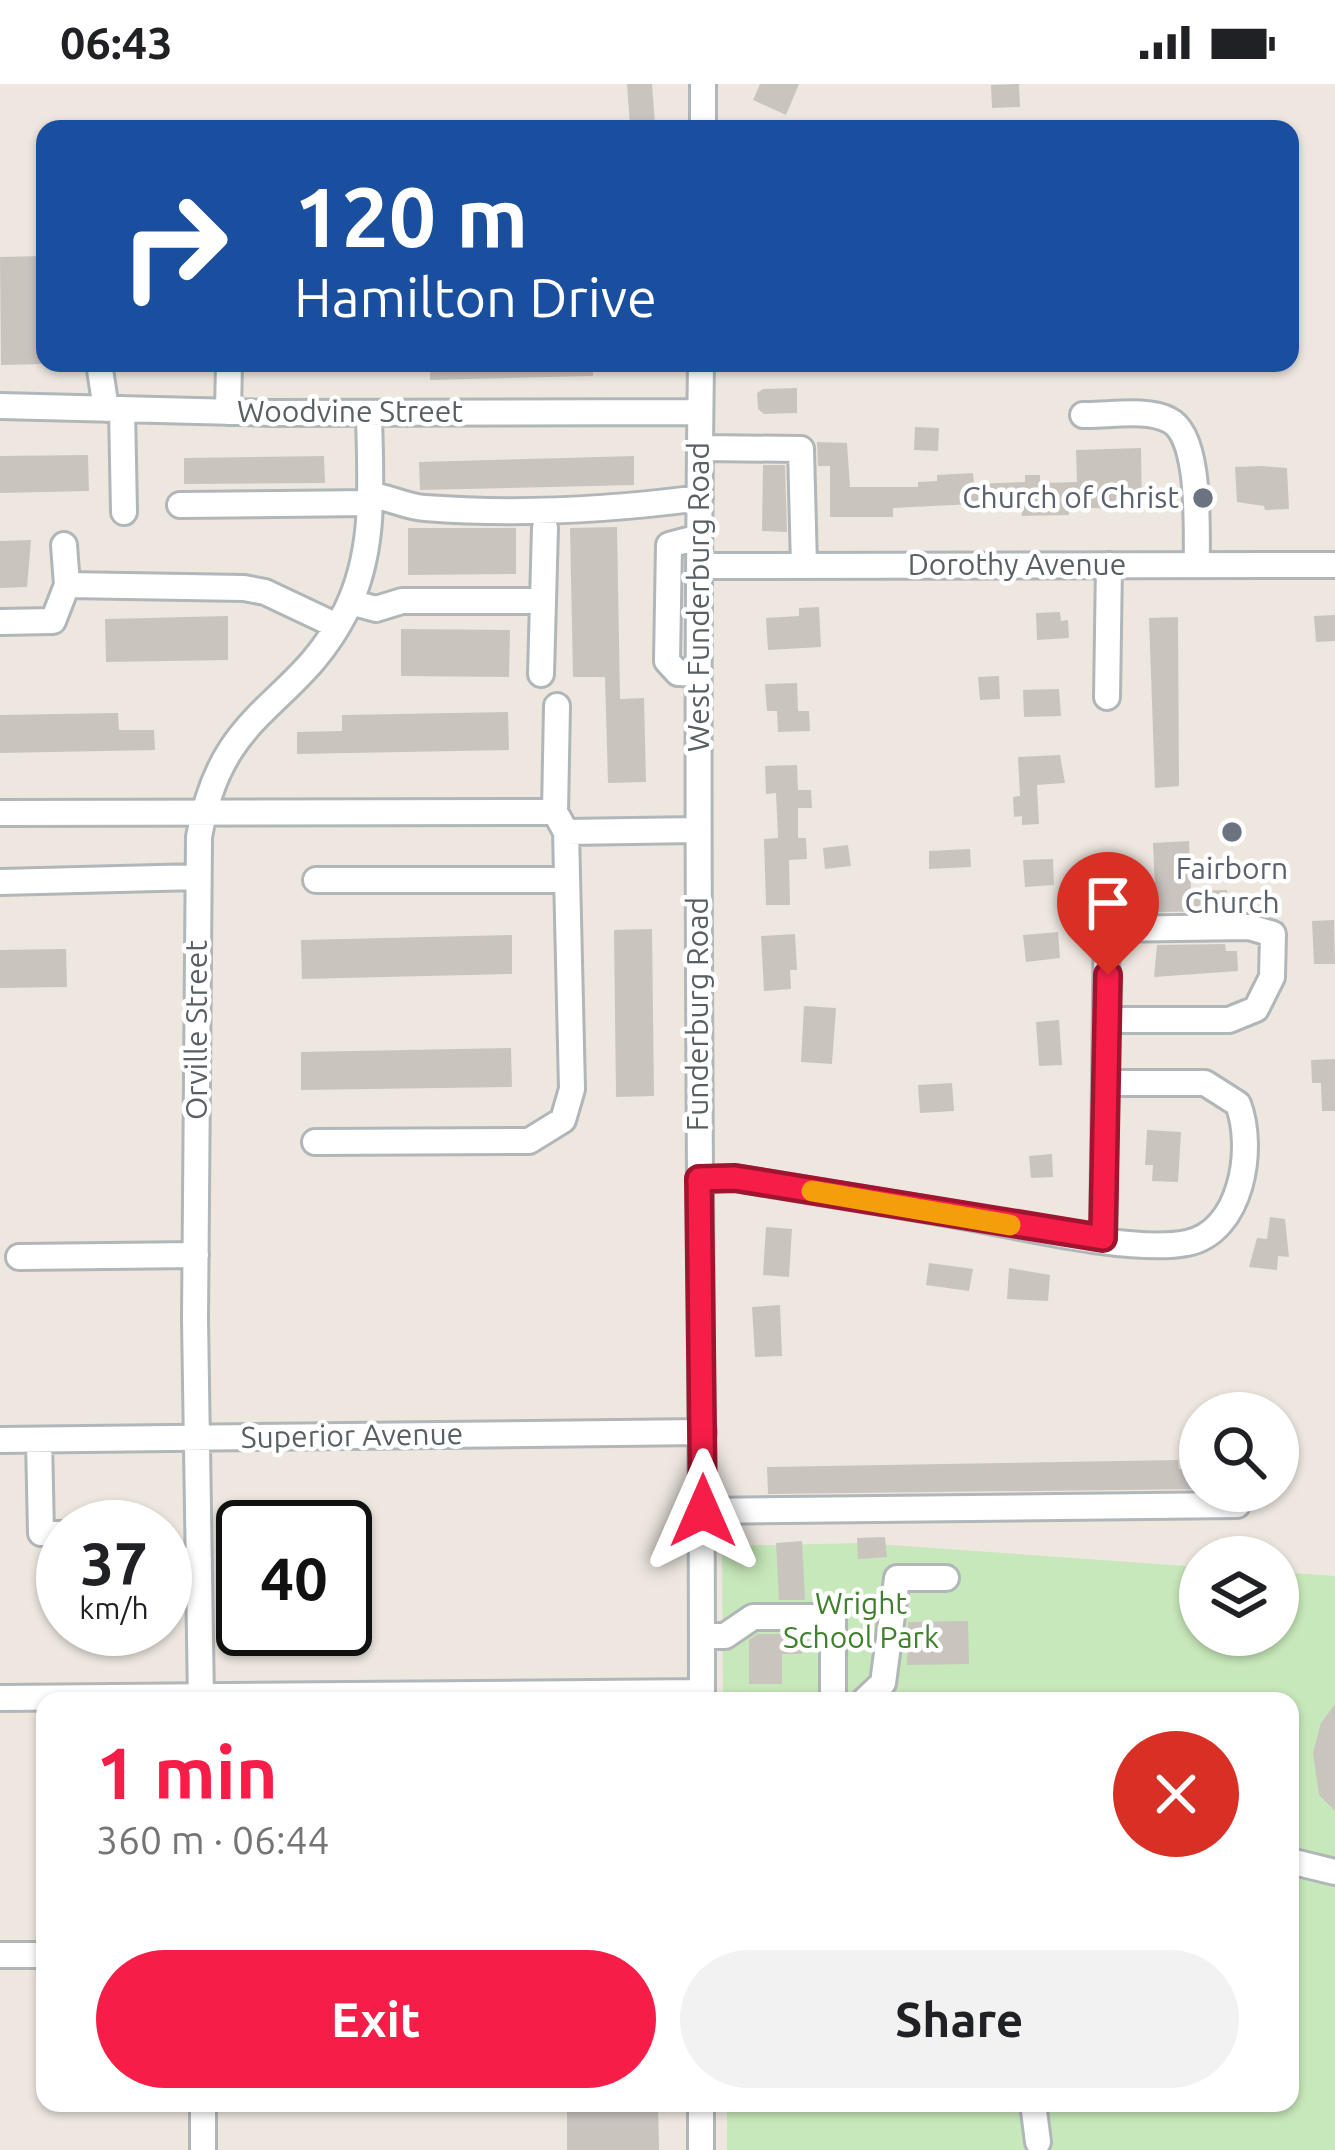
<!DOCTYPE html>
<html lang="en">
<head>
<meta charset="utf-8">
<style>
  body { margin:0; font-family:Ubuntu,sans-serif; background:#f2f2f2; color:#202124; height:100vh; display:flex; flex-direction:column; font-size:45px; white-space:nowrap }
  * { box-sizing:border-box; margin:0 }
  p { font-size:39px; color:#757577 }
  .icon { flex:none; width:66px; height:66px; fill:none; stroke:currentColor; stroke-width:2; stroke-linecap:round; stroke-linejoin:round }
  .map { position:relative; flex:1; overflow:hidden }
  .drawer { position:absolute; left:36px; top:1608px; width:1263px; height:420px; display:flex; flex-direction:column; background:#fff; border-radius:24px; box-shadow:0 3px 9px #0004 }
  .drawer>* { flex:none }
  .guide { position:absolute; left:36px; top:36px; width:1263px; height:252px; border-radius:24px; box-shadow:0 3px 9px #0004; background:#1a4fa0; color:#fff; overflow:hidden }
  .controls { position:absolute; left:1179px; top:1308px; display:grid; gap:24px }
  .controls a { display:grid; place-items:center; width:120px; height:120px; border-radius:50%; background:#fff; box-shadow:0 3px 9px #0004; font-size:60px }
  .speed { position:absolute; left:36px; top:1416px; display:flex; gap:24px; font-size:60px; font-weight:700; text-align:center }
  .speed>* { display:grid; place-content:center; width:156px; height:156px; border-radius:50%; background:#fff; box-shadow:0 3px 9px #0004; line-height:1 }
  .speed small { font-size:30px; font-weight:400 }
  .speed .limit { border:6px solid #111; border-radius:18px; background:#fff; color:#111 }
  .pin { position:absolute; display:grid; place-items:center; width:102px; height:102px; color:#fff; margin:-123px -51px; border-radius:50% 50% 50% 0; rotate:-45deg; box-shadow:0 0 12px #0007 }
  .pin .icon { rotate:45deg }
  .me { position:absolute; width:132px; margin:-66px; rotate:0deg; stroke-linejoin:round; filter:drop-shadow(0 0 9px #0008) }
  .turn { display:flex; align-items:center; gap:42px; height:252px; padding:0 60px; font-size:54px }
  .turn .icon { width:156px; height:156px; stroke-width:2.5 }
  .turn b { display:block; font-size:84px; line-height:102px }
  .round { display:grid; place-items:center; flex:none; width:126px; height:126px; border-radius:63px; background:#f2f2f2 }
  .head { display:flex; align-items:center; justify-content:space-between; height:204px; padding:0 60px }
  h1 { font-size:72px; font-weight:600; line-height:90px; color:#f61e48 }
  .cta { display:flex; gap:24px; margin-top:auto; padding:24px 60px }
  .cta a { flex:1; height:138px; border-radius:72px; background:#f61e48; color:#fff; font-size:48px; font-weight:600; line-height:138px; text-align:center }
  .cta a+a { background:#f2f2f2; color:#202124 }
  .status { display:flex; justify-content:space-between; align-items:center; height:84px; padding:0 60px; background:#fff; direction:ltr }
  .status svg { height:33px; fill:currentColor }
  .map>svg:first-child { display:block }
  .green { fill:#c7e8ba }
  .building { fill:#cac4bf }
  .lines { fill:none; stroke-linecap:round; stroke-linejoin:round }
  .minor-casing { stroke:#b1b6b9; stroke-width:30 }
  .minor { stroke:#fff; stroke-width:24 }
  .route-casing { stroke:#a0142f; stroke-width:30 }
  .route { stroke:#f61e48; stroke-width:21 }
  .slow { stroke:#f59e0b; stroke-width:21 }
  .worship-dot { fill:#6b7280; stroke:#fff; stroke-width:4.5 }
  .labels { text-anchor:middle; stroke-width:9; stroke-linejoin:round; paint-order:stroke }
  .street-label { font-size:30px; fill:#596063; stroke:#fff }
  .worship-label { font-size:30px; fill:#5b616d; stroke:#fff; text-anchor:end }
  .park-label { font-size:30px; fill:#3f802c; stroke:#fff }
</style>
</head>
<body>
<div class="status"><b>06:43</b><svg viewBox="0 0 49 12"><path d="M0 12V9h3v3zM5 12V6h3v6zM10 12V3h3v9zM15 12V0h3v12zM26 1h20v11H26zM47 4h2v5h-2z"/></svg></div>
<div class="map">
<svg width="1335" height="2066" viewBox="0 0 1335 2066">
  <rect width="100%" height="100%" fill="#eee7e0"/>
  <!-- green -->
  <path class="green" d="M863,1459L1200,1483V1551H1278V1488L1335,1492V2066H727V2019H1290V1617H723L722,1462Z"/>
  <!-- building -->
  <path class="building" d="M627,0H652L655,41L630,42Z
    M760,0H799L786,31L753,16Z
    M1019,0L1020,23L992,24L991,1Z
    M45,172V280L1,281L0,173Z
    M430,279H593V292L430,296Z
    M797,304V329L764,330L758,325L757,309L763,305Z
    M915,343L939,344L938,367L914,366Z
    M817,358L847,359L850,403H918V398L937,397V391L973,389L974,400L1025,398V391H1040V399L1077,398L1076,366L1141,364L1142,426L1069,423V431L1022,432L1021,420L993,419L893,424V433H830V382H818Z
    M88,371L89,407L0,409V372Z
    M324,372L325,399L184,400V374Z
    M634,372V401L420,406L419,378Z
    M763,381H785L787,448L762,447Z
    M1261,382L1287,384L1289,425L1265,426L1264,422L1237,418L1235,383Z
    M617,443L620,615L644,614L646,698L608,699L605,593H573L570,444Z
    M408,444H516V490L408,491Z
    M31,456L27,503L0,504V457Z
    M819,523L821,563L768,566L766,534L799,532V524Z
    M1060,528L1061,537L1068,536L1069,554L1037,556L1036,529Z
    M1335,531V557L1316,558L1314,532Z
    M228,532V576L106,578L105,535Z
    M1178,533L1179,702L1155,704L1149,534Z
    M401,545L510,546L509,593L401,592Z
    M999,592L1000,615L980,616L978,593Z
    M797,599L798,627H809L810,647L778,648L777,627H767L765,600Z
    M1059,605L1061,632L1024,633L1023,606Z
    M508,628L509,666L297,670V648L342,647V631Z
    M118,629L119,646H154L155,666L0,669V631Z
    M1060,671L1065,699L1037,701L1039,740L1022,741V732L1014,733L1013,713L1020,712L1018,673Z
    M797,681L798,706H811L812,724H798V754H806L807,775L789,776L790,821H766L764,755L778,754L776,709L766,710L765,682Z
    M1189,757L1191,807L1227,806L1228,827L1156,828L1153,759Z
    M848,761L851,782L825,785L823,764Z
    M970,765L971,783L929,785V767Z
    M1053,775L1054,801L1025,803L1023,776Z
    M1334,836L1335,880H1314L1312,837Z
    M652,845L654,1012L616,1013L614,846Z
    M1058,848L1060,874L1026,878L1023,851Z
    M795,850L797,886H790L791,905L764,907L761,852Z
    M512,851V890L302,895L301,856Z
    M1225,860L1226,867H1237L1238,887L1154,893L1157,861Z
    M66,865L67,903L0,904V866Z
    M804,922L836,924L832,980L801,978Z
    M1059,936L1062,981L1039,982L1036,938Z
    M511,964L512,1003L301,1006V968Z
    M1335,975V1027H1322L1321,999H1312L1311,976Z
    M952,999L954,1027L920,1029L918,1001Z
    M1147,1046L1181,1048L1178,1098L1152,1097L1153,1081H1145Z
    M1052,1070L1053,1093L1031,1094L1029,1072Z
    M1270,1133L1285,1135L1289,1173L1278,1172L1277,1186L1249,1183L1257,1154L1267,1155Z
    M766,1143L792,1145L789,1193L763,1191Z
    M929,1179L973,1185L969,1207L926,1201Z
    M1009,1184L1050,1191L1048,1217L1007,1215Z
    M780,1221L782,1272L755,1273L752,1223Z
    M1178,1376L1179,1385L1200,1383V1405L768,1410L767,1383Z
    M885,1453L887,1473L858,1475L857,1454Z
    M802,1457L805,1516H779L776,1459Z
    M968,1537L969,1580L907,1581L908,1538Z
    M758,1550H802V1570H782V1600H749V1556Z
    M1335,1620V1727L1319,1711L1313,1669L1321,1639Z
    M567,2019H658L659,2066H567Z"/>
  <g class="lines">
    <defs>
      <path id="minor" d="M703,45V0
        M99,279L106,325
        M701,279C695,725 702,1171 702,1617
        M0,322L274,329L700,328
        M122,325L124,428
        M228,328L229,279
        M1083,331C1107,332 1147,324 1169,336C1202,352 1196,448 1197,481
        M700,364L801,365L804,482
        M370,411C389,413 406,423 425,424C517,431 609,426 700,414
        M180,421L370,419
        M699,482L1335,481
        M67,501L244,504L265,508L337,542
        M350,518L376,525L402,517H543
        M0,538L53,537L67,501L64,461
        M541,590L545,444
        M699,590L678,589L667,577L669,461L699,453
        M1107,613L1109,481
        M0,729L555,728
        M566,748L698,746
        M316,796H567
        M0,798L198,793
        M1108,845L1249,843L1273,850L1272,893L1256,925L1229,936H1108
        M315,1058L529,1057L563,1036L572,1005L566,748L555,728L557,622
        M699,1095L735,1094C816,1108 898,1120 979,1135C1033,1145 1135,1169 1187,1159C1242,1148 1255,1064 1238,1020L1205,999H1108
        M1103,1154L1107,831
        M19,1173L196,1171
        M0,1356L703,1348
        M39,1356L41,1449L63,1450
        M703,1427L1237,1421
        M165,1476H199
        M702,1552H725L753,1533H833V1617
        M0,1614L702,1608
        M201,1617L195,1235L199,753C222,621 296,626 346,527C377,465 370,396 369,329
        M864,1617L883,1599L897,1494H946
        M1290,1777L1335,1788
        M0,1871H45
        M203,2019V2066
        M1033,2019L1038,2058
        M701,2066V2019"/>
    </defs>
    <!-- minor casing -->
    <use href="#minor" class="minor-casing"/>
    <!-- minor -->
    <use href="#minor" class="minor"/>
  </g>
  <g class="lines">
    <defs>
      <path id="route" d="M703,1427L699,1095L735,1094L1103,1154L1108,891"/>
    </defs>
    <!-- route casing -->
    <use href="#route" class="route-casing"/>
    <!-- route -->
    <use href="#route" class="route"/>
    <!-- slow -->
    <path class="slow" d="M812,1107L1010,1141"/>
  </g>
  <!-- markers -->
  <g class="worship-dot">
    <circle cx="1203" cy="414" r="12"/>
    <circle cx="1232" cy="748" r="12"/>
  </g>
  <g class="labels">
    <!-- street labels -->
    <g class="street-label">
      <text x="350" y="338">Woodvine Street</text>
      <text x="1017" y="491">Dorothy Avenue</text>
      <text transform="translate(699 513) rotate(-90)" y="10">West Funderburg Road</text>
      <text transform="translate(698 930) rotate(-90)" y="10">Funderburg Road</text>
      <text transform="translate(197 946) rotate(-90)" y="10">Orville Street</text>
      <text transform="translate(352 1352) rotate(-1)" y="10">Superior Avenue</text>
    </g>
    <!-- worship labels -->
    <g class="worship-label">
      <text x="1179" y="424">Church of Christ</text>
      <text x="1232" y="795" text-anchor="middle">Fairborn<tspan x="1232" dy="34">Church</tspan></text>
    </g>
    <!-- park labels -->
    <g class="park-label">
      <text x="861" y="1530">Wright<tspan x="861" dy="34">School Park</tspan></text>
    </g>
  </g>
</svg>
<div class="controls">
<a><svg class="icon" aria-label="search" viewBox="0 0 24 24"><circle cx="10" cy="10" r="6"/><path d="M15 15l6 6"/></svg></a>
<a><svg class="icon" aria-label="layers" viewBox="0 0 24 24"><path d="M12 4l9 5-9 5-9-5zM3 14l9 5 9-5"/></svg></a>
</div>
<div class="speed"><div>37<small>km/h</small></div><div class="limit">40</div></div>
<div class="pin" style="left:1108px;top:891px;background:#d93025"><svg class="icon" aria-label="arrive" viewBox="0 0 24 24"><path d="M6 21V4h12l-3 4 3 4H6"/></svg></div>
<svg class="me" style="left:703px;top:1427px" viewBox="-20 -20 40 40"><path d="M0-17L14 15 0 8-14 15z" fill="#f61e48" stroke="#fff" stroke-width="4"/></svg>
<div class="guide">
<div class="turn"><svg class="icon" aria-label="right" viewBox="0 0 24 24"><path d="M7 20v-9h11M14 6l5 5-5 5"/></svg><div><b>120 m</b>Hamilton Drive</div></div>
</div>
<section class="drawer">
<div class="head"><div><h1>1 min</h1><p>360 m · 06:44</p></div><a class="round" style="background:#d93025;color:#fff"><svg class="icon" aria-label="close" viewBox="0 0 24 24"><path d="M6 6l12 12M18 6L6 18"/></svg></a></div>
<div class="cta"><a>Exit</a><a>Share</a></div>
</section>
</div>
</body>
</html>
